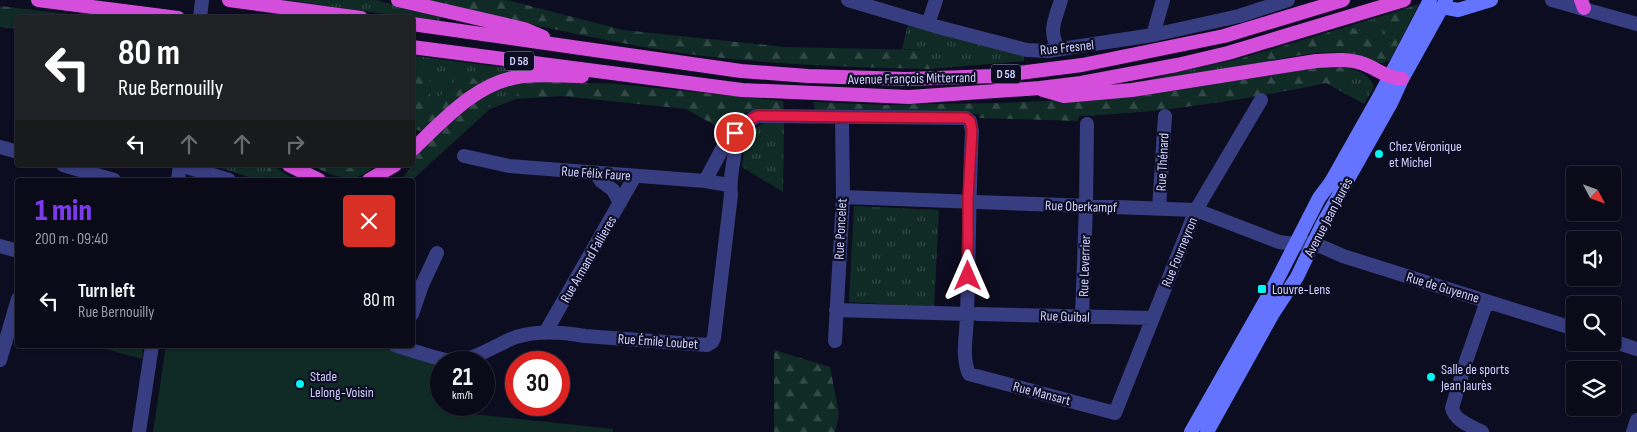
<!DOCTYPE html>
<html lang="en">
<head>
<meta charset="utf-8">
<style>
  body { margin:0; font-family:"Sofia Sans Condensed",sans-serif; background:#181826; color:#f1f3f6; height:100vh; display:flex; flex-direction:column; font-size:19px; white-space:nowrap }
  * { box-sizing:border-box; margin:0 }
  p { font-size:16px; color:#999aa2 }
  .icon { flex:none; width:28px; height:28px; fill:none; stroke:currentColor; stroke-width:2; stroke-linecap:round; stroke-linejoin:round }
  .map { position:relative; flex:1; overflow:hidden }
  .panel { position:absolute; left:15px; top:178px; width:400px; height:170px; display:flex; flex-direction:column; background:#0a0a19; border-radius:5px; box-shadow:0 1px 4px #0004,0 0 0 1px #2a2b38 }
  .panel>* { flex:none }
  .banner { position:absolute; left:15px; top:15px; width:400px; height:152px; border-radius:5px; box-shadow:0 1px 4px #0004,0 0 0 1px #2a2b38; background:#202124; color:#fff; overflow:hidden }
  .needle { width:32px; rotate:131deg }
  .fabs { position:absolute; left:1566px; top:166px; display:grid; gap:10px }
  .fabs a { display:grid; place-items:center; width:55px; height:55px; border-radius:5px; background:#0a0a19; box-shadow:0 1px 4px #0004,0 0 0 1px #2a2b38; font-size:25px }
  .speed { position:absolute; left:430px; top:351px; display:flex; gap:10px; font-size:25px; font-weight:700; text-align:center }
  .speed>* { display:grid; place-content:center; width:65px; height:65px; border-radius:50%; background:#0a0a19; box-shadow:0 1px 4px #0004,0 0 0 1px #2a2b38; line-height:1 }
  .speed small { font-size:12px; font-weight:400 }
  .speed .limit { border:8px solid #d22; background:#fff; color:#111 }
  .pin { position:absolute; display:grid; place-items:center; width:42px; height:42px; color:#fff; margin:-21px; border:2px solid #fff; border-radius:50%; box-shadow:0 1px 5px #0007 }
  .me { position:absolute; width:55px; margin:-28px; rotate:0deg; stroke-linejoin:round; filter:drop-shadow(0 0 4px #0008) }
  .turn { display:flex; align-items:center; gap:18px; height:105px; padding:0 20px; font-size:22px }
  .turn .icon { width:65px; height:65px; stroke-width:2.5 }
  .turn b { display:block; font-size:35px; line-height:42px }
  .lanes { display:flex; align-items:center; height:48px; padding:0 20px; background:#0003; justify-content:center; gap:25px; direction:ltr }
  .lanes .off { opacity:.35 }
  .round { display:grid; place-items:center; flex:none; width:52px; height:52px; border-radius:5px; background:#181826 }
  .summary { display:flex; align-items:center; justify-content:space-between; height:85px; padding:0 20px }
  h1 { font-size:30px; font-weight:800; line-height:38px; color:#7c3aed }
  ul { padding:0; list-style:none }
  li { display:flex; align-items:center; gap:15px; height:75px; padding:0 20px }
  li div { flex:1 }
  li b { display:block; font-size:19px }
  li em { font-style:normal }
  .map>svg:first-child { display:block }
  .grass { fill:url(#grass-tufts) }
  .forest { fill:url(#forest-firs) }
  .park { fill:#102b26 }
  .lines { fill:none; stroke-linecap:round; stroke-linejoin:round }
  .minor { stroke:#373d81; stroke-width:14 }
  .tertiary { stroke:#373d81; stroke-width:14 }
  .secondary { stroke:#6474ff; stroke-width:14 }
  .trunk { stroke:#d44edb; stroke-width:14 }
  .route-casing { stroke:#92132f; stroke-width:12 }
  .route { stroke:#e11d48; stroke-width:9 }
  .poi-dot { fill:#00f8f0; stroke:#0d0d21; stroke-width:2 }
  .labels { text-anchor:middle; stroke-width:4.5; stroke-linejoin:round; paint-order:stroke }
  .shield { fill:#0d0d21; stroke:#9393bc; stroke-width:1 }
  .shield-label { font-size:12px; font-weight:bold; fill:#cdcdff }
  .street-label { font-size:14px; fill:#cdcdff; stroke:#0d0d21 }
  .poi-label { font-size:14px; fill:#cdcdff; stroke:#0d0d21; text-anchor:start }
</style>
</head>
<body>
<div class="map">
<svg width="1637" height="432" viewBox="0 0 1637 432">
  <defs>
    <pattern id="grass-tufts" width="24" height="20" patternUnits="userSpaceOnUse" patternTransform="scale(1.25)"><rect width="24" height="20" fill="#102b26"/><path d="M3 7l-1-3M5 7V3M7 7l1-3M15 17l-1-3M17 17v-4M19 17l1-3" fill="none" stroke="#324947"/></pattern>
    <pattern id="forest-firs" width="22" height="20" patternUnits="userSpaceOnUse" patternTransform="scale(1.25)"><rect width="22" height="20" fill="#102b26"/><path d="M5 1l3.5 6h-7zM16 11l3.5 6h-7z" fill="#324947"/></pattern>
  </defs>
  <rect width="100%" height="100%" fill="#0d0d21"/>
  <!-- grass -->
  <path class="grass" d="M287,0H375L441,17L439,22Z
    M1395,12L1378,40L1349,26Z
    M908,24L1023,53L1024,61L930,69L924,50L902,49Z
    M415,56L509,68V73L481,85L458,76L450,89L437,98L430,97L431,84Z
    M1242,58V67L1151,83L1150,79Z
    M1353,69C1363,73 1370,77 1374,87L1364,104L1344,93Z
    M519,83L516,99L490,109L485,94L498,89Z
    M767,122H784L783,192L742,167C745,145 743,131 767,122Z
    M212,165H269L263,180H258Z
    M854,206L939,210L934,307L849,302Z"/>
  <!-- forest -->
  <path class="forest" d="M425,0H507L623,30L785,47L924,50L930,69C854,67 779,65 703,56C610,44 517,21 425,0Z
    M1419,4L1390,60C1377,69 1367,56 1354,54C1318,48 1278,60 1242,67V58L1349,26L1378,40L1395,12Z
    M0,6L94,17L18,18L17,29L0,27Z
    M412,56H415L431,84L430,97L437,98L450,89L458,76L472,77L481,85L425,131L413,130Z
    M1338,66L1353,69L1344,93L1326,83C1244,100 1162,113 1079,116L1078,121L979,118V114L816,112L813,102L885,105L933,104L1001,103L1133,97L1316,68Z
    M532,81L617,84L783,101L784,111C759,111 739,106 725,131L686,109L561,96L516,99L519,83Z
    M485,94L490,109L412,180H401L412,166L413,158L456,116Z
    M269,165H272L295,180H263Z
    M311,165H375C355,187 333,176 311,165Z
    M774,350L830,367L839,414L835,432H774Z"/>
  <!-- park -->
  <path class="park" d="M91,345H143L142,359Z
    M166,345H379L441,364V405H453V412L613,429V432H153Z"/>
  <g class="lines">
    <!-- minor -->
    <path class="minor" d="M848,0L942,28L1027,50L1048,51L1153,35L1239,16L1288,0
      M928,24L936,0
      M1153,35L1163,0
      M1059,49C1047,31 1056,18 1061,0
      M0,147L18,152
      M464,156L509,166L705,181L729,185
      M63,165L114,180
      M180,165L229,180
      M596,173L601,181L613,190L620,203
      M705,181L728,138C739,131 746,122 757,116L966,118L970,121L972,131C969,192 969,253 967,314C967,333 961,356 969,374L1115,413L1196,210L1261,100
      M843,197L1196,210L1279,242L1295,244L1313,243L1343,256L1575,329
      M1159,209L1165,116
      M836,310L967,314
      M412,314L422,285L437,253
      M977,314L1153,318
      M1082,317L1086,206L1087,124
      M545,333L635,176
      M835,341L843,197L842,117
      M1612,341L1637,349
      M395,345C411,350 436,359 451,361C473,362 497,344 516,337C538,330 563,332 585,336L707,345L712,342L714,338L731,195C728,174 738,154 735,133
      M0,360L18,299
      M1482,432C1471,426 1455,421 1452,408L1466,361L1487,301
      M1633,432L1637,420"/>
    <!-- tertiary -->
    <path class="tertiary" d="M1552,0L1637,24
      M200,18L202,0
      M178,180L180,165
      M0,246L18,251
      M139,432L152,345"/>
    <!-- secondary -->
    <path class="secondary" d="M1442,7L1458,10L1491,0
      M1191,432L1275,284L1319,198L1331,182L1379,97L1430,0
      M1207,432L1272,315L1297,277L1322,225L1391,103L1402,79L1446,0"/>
    <!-- trunk -->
    <path class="trunk" d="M38,0L178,18
      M229,0L361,18
      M398,0L524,29L543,37
      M1581,0L1584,8
      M412,24L741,71L808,76L906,79L995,76L1082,65L1224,36L1343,0
      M412,47L742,90L909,97L1040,88L1081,83L1177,65L1228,53L1404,0
      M1043,90L1064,96L1132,90L1316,61C1332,60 1349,58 1364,64C1377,69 1387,78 1402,79
      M412,150C444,120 476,82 523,76C542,74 563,76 582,76
      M289,165L319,180
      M369,180L395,165"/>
  </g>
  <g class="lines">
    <defs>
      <path id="route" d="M735,133L744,123L757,116L966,118L970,121L972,130L968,198V276"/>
    </defs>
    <!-- route casing -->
    <use href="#route" class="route-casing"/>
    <!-- route -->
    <use href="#route" class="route"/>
  </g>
  <!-- markers -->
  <g class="poi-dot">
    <circle cx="1379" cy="154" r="5"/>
    <rect x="1257" y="284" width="10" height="10" rx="2.5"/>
    <circle cx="1431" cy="377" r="5"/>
    <circle cx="300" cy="384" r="5"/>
  </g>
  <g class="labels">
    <!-- shield labels -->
    <g class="shield">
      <rect x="504" y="51.5" width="30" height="19" rx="4"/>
      <rect x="991" y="64.5" width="30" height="19" rx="4"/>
    </g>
    <g class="shield-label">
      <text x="519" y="65">D 58</text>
      <text x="1006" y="78">D 58</text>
    </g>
    <!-- street labels -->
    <g class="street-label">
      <text transform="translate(1067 47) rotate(-6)" y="5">Rue Fresnel</text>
      <text transform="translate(912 78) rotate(-1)" y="5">Avenue François Mitterrand</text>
      <text transform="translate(1162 162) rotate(-87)" y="5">Rue Thénard</text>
      <text transform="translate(596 173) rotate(4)" y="5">Rue Félix Faure</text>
      <text transform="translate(1081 206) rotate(2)" y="5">Rue Oberkampf</text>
      <text transform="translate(1328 217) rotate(-62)" y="5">Avenue Jean Jaurès</text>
      <text transform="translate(840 229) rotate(-87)" y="5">Rue Poncelet</text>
      <text transform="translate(1179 252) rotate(-68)" y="5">Rue Fourneyron</text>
      <text transform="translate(588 259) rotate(-60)" y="5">Rue Armand Fallieres</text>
      <text transform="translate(1084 266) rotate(-88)" y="5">Rue Leverrier</text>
      <text transform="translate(1443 287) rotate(17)" y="5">Rue de Guyenne</text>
      <text transform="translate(1065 316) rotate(2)" y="5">Rue Guibal</text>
      <text transform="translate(658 341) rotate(4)" y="5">Rue Émile Loubet</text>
      <text transform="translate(1042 393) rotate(15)" y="5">Rue Mansart</text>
    </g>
    <!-- poi labels -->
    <g class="poi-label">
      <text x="1389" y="151">Chez Véronique<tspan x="1389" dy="16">et Michel</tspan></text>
      <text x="1272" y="294">Louvre-Lens</text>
      <text x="1441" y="374">Salle de sports<tspan x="1441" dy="16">Jean Jaurès</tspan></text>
      <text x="310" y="381">Stade<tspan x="310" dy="16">Lelong-Voisin</tspan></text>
    </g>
  </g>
</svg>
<div class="fabs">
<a><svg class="needle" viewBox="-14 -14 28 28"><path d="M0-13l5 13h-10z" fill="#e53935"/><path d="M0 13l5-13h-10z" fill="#999aa2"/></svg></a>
<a><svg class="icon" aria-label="sound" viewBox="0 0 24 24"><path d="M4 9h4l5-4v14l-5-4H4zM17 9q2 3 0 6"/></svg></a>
<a><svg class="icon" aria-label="search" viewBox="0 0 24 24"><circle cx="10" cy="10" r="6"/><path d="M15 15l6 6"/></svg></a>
<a><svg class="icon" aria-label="layers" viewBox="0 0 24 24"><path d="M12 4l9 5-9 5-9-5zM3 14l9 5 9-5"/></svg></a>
</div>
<div class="speed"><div>21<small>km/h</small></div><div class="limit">30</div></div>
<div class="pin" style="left:735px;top:133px;background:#d93025"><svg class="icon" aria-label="arrive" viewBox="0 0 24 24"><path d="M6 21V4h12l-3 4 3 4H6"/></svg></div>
<svg class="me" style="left:968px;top:276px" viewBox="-20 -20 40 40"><path d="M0-17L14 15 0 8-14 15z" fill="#e11d48" stroke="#fff" stroke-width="4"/></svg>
<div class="banner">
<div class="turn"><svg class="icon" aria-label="left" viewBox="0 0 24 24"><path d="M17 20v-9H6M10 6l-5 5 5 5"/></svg><div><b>80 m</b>Rue Bernouilly</div></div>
<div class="lanes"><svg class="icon" aria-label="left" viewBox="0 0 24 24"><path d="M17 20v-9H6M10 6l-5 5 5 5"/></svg><svg class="icon off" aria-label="ahead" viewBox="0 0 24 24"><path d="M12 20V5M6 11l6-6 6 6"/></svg><svg class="icon off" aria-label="ahead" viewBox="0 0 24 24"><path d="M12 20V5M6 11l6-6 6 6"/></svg><svg class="icon off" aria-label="right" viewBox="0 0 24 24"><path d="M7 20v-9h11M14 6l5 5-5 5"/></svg></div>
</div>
<section class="panel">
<div class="summary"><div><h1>1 min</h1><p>200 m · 09:40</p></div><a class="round" style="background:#d93025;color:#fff"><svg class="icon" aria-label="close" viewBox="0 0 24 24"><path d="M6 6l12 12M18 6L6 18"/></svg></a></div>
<ul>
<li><svg class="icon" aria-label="left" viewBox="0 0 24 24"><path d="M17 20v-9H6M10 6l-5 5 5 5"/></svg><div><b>Turn left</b><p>Rue Bernouilly</p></div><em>80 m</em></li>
</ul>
</section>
</div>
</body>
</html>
